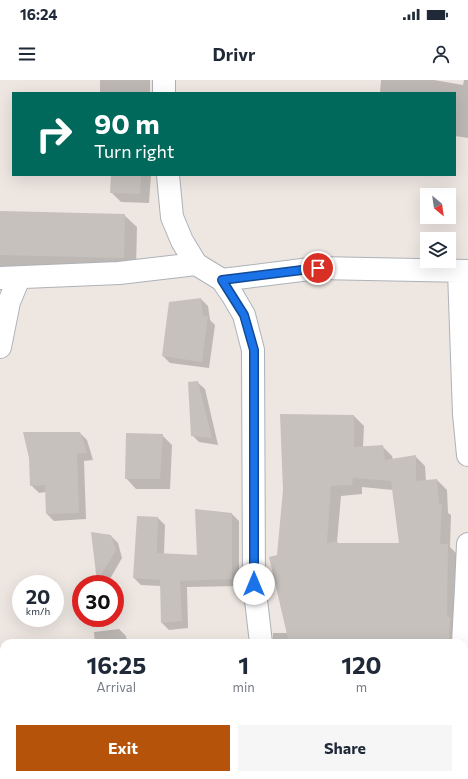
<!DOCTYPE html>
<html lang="en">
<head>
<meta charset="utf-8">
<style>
  body { margin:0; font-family:Commissioner,sans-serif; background:#f6f6f7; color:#1f2937; height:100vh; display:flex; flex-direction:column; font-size:15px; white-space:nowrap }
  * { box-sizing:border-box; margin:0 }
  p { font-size:13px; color:#747a83 }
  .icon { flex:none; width:22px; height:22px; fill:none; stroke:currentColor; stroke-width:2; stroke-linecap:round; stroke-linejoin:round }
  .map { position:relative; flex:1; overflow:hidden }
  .details { position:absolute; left:0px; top:559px; width:468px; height:140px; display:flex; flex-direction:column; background:#fff; border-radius:12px 12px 0 0; box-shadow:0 4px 16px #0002 }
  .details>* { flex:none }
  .top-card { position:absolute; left:12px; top:12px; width:444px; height:84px; border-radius:0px; box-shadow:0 4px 16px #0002; background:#00695c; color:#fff; overflow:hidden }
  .needle { width:26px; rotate:151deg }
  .tools { position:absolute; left:420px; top:108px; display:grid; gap:8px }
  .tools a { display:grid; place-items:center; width:36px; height:36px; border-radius:0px; background:#fff; box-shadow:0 4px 16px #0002; font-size:20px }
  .speed { position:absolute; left:12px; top:495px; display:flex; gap:8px; font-size:20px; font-weight:700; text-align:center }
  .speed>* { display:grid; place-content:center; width:52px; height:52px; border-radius:50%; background:#fff; box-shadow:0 4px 16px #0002; line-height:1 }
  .speed small { font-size:10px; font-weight:400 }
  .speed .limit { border:6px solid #d22; background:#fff; color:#111 }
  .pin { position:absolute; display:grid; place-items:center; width:34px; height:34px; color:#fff; margin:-17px; border:2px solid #fff; border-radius:50%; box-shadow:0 1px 4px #0007 }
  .me { position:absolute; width:44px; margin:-22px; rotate:0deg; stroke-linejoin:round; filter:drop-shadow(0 0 3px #0008) }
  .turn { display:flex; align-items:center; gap:14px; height:84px; padding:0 16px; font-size:18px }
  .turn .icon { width:52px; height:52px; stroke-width:2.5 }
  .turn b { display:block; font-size:28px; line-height:34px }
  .eta { display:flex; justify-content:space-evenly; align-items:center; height:68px; text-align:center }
  .eta b { font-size:24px; font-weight:700; line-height:28px }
  .button { display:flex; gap:8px; margin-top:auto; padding:8px 16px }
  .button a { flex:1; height:46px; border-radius:0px; background:#b45309; color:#fff; font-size:16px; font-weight:700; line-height:46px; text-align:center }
  .button a+a { background:#f6f6f7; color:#1f2937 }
  .status { display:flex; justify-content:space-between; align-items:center; height:28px; padding:0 20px; background:#fff; direction:ltr }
  .status svg { height:11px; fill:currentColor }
  header { display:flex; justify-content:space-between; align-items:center; height:52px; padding:0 16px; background:#fff; font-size:18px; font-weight:700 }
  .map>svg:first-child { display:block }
  .shadow { fill:#0003; fill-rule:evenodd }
  .building { fill:#c6c1bc; fill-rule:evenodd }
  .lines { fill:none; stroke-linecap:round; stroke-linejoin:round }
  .street-casing { stroke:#aeb2b8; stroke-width:24 }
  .street { stroke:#fff; stroke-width:22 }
  .route-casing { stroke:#114b97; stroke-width:10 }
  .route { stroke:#1a73e8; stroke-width:7 }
</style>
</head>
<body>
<div class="status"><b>16:24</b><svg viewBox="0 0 49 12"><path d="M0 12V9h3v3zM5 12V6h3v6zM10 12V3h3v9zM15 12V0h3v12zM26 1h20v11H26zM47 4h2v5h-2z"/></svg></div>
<header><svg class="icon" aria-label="menu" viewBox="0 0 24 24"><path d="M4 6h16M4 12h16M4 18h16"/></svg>Drivr<svg class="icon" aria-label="person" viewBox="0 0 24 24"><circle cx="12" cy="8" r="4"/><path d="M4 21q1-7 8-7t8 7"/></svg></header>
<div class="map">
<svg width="468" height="699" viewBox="0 0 468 699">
  <rect width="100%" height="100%" fill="#ede6e1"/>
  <!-- shadow -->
  <path class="shadow" d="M100,0H150V13H100Z
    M381,0H434L463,5L464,0H468V58L455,56V13H380Z
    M112,95H151L149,123L121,122L111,112Z
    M0,132L124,135L137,147L136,190L0,187Z
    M201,219L208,226L210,240L215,245L209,288L170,283L163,276Z
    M197,302L205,309L218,365L199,362L192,355Z
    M354,336L364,346L363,367L382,366L392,376L393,380L415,376L425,386L426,401L437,400L447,410L448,433L451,435L450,467L458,475L459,563H273V553H288L278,475ZM362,407L393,410L400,464H339L337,462L341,416L362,414Z
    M80,353L87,360L93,380L84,381L86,439L54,441L47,434L46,412L39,413L31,405Z
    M162,355L172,365L170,409H136L126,398Z
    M232,434L239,441V506L187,507L188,548L169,550L162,543L161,506L141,505L134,498L138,437L158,438L165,445L164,474L198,476Z
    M92,453L110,455L118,463L122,478L107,504H101L98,502Z
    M119,549L126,556L127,563H95L94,552Z"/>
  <!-- building -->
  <path class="building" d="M111,95H141L140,114L110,113Z
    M0,131L125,134L124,178L0,175Z
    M201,218L203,236H208L202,282L162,276L169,222Z
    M198,301L212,358L191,356L188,302Z
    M280,334L354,335V367L383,365L385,380L416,375V401L437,399L439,424H442L440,464H448L447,537H450L449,563H289L269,477L277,475L283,410ZM353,398L391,401L399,463H338L337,461L327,463L331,406L352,405Z
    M23,352H80L87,373L77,374L79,433L46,434L45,405L30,406L29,378Z
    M126,353L163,354L160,399H125Z
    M195,429L232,433V499L180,501L182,541L161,543L160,500L133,498L137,436L158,437L157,473L197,475Z
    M91,452L111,455L116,470L97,502Z"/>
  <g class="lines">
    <defs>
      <path id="street" d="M164,0V13
        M168,95L172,137L182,161L196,184L222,200L233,216L244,235L253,270L254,503L261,563
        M459,191L464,334L468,375
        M0,198L119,193L196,184
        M222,200L318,188L468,191
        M0,267L9,222L19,198
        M466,508L468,464
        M463,563L466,508L468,501
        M0,651H4
        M462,699V695"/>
    </defs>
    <!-- street casing -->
    <use href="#street" class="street-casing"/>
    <!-- street -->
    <use href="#street" class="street"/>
  </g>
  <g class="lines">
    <defs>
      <path id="route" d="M254,504V270L244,235L222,200L318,188"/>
    </defs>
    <!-- route casing -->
    <use href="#route" class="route-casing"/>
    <!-- route -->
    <use href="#route" class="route"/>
  </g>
</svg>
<div class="tools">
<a><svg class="needle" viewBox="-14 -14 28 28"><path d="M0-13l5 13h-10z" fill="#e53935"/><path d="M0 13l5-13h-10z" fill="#747a83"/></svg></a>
<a><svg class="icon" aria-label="layers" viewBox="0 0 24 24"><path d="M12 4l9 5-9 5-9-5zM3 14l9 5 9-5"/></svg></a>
</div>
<div class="speed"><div>20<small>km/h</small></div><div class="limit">30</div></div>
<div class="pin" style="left:318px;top:188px;background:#d93025"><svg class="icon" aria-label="arrive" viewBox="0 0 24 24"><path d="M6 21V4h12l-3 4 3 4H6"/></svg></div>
<svg class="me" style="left:254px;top:504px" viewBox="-20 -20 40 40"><circle r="19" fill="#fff"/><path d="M0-13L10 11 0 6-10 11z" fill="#1a73e8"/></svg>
<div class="top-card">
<div class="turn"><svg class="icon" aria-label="right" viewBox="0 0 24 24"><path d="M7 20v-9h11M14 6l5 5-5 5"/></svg><div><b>90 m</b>Turn right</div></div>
</div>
<section class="details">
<div class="eta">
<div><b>16:25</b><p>Arrival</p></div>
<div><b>1</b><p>min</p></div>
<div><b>120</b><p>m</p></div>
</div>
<div class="button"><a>Exit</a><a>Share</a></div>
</section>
</div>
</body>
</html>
